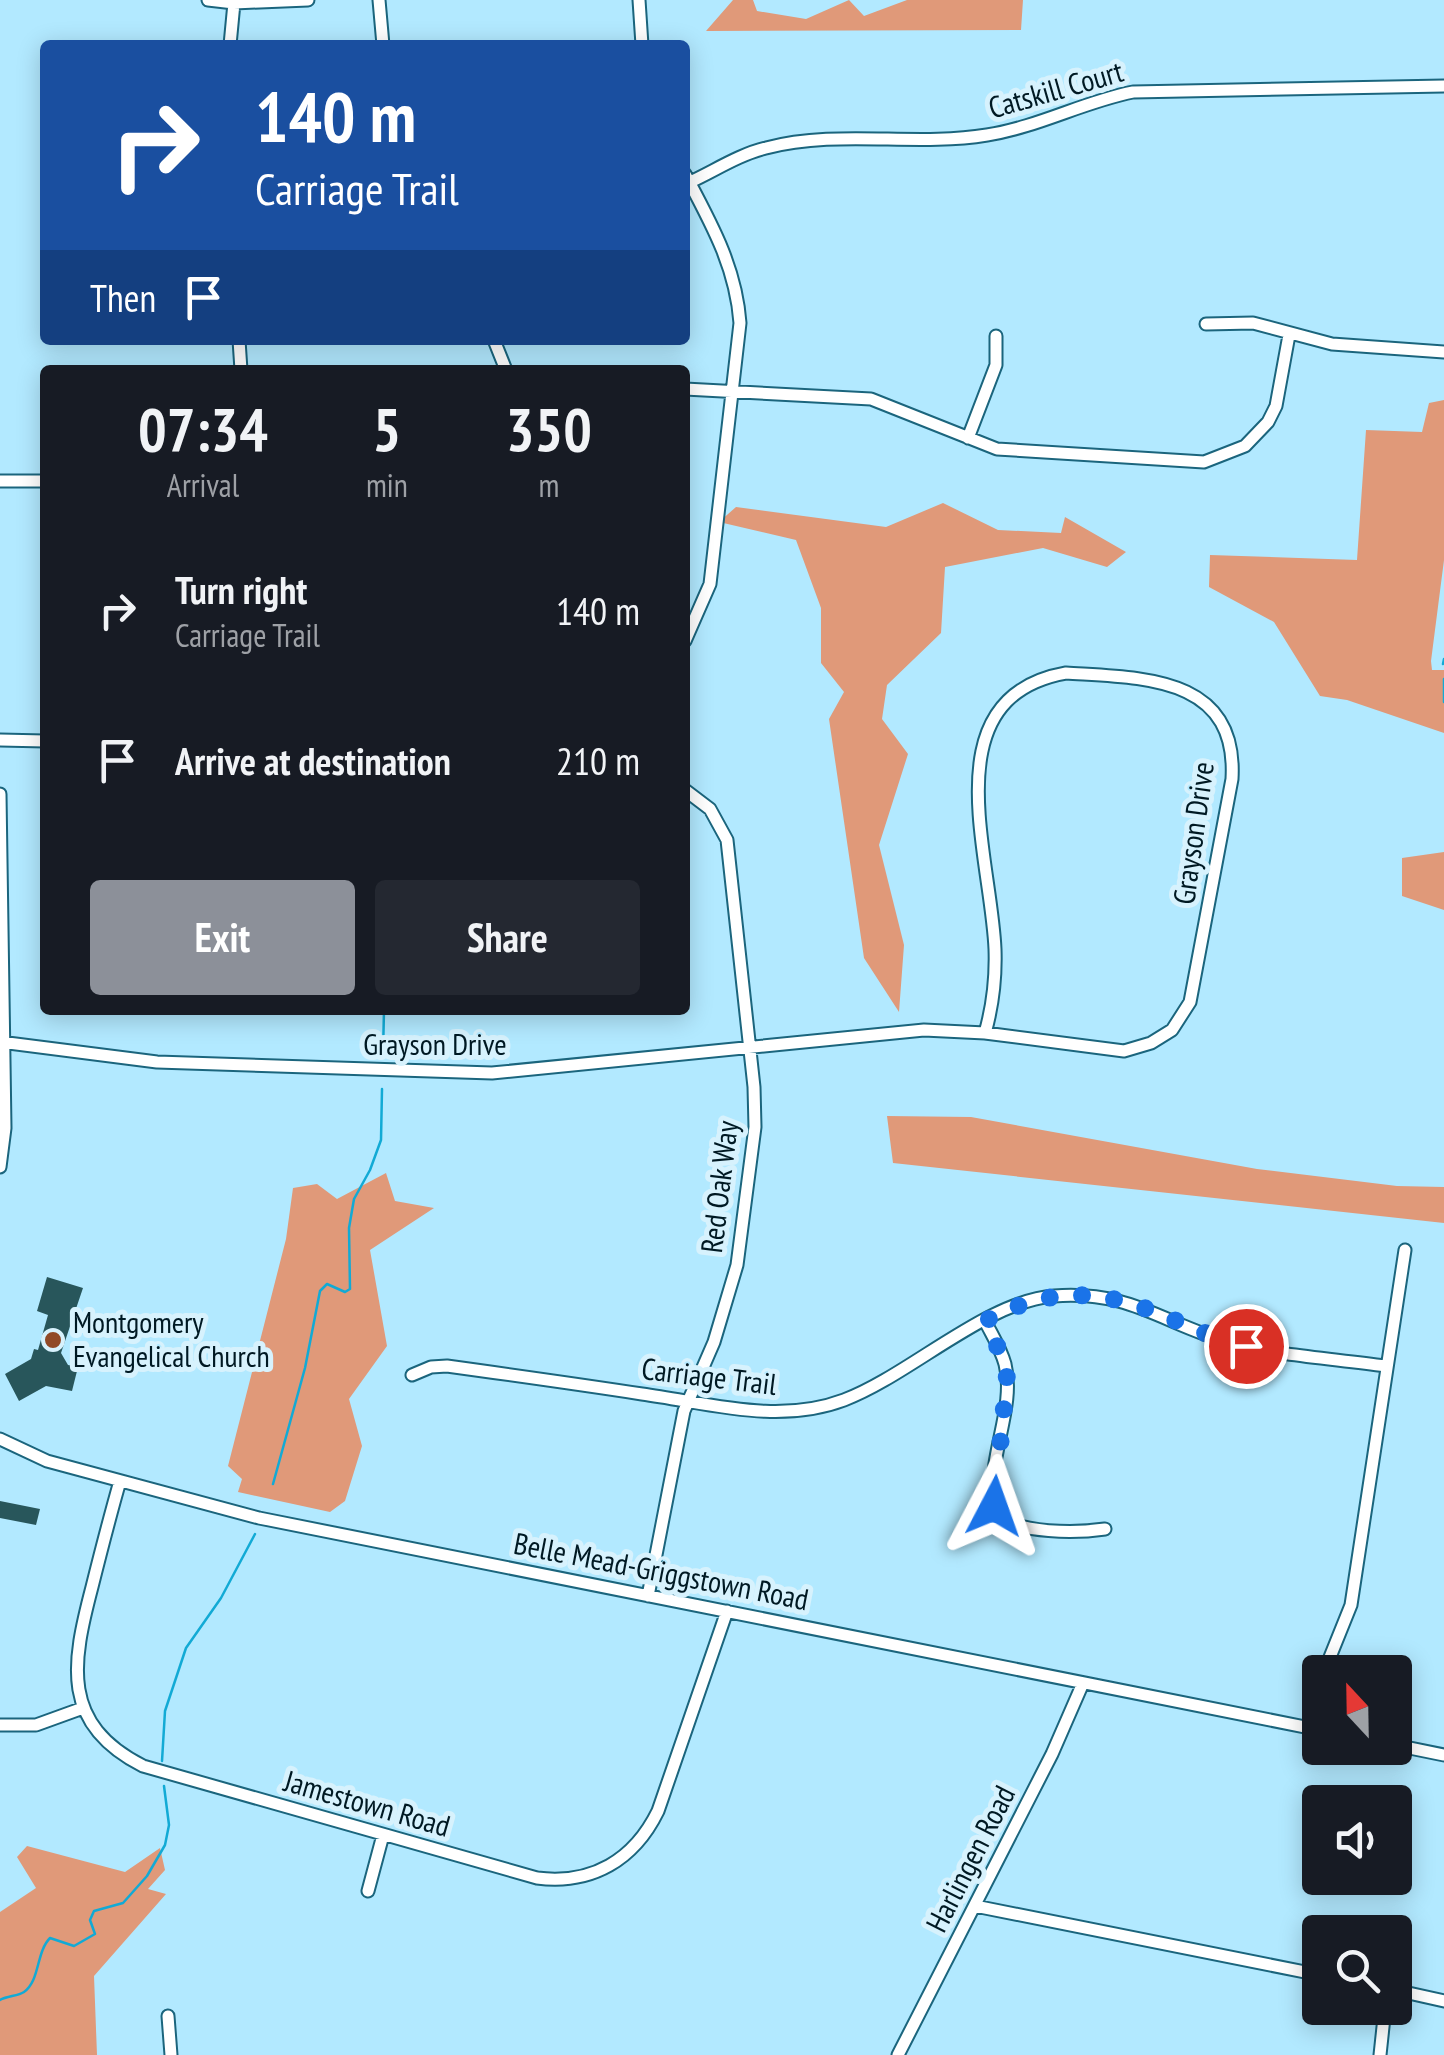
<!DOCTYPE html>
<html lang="en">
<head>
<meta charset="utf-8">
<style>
  body { margin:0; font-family:"PT Sans Narrow",sans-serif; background:#242831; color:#f1f3f6; height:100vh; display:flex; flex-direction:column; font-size:38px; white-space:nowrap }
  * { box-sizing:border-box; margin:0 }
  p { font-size:32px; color:#9ea1a6 }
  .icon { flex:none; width:55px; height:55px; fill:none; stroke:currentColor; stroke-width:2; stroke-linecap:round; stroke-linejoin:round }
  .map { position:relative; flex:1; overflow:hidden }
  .panel { position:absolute; left:40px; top:365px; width:650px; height:650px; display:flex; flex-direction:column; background:#171b24; border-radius:10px; box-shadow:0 5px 25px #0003 }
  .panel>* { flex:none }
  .hud { position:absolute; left:40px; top:40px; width:650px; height:305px; border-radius:10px; box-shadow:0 5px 25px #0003; background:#1a4fa0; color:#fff; overflow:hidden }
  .needle { width:65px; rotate:338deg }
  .controls { position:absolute; left:1302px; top:1655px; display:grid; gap:20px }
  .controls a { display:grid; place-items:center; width:110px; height:110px; border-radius:10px; background:#171b24; box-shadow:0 5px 25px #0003; font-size:50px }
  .pin { position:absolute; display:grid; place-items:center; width:85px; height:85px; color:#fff; margin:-42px; border:5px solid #fff; border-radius:50%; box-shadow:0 2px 10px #0007 }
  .me { position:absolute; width:110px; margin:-55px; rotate:4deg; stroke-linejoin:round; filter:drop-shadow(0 0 8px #0008) }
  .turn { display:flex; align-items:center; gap:35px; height:210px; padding:0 50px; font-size:45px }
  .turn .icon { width:130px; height:130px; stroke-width:2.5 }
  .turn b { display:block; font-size:70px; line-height:85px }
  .then { display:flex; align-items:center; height:95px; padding:0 50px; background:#0003; gap:20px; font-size:38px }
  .eta { display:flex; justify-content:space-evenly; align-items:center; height:170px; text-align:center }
  .eta b { font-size:60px; font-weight:700; line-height:70px }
  .cta { display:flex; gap:20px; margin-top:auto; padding:20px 50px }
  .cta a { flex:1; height:115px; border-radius:10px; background:#8c9099; color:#fff; font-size:40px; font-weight:700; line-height:115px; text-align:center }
  .cta a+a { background:#242831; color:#f1f3f6 }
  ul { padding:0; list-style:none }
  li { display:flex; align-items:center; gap:30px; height:150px; padding:0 50px }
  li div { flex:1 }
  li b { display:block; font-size:38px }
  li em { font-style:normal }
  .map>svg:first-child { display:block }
  .green { fill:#e09979 }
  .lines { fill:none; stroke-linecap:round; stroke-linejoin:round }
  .stream { stroke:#12aad5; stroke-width:2.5 }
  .building { fill:#28565b }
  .minor-casing { stroke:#1b657d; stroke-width:15 }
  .minor { stroke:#fff; stroke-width:11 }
  .route { stroke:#1a73e8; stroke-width:18; stroke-dasharray:0 32.4 }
  .poi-dot { fill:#914a27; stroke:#d7f2fd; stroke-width:4 }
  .labels { text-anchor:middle; stroke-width:10; stroke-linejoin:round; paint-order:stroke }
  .street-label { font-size:30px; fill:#001923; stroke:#d7f2fd }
  .poi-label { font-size:30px; fill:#001923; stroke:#d7f2fd; text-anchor:start }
</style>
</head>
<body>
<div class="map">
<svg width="1444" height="2055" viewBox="0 0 1444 2055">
  <rect width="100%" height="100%" fill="#b2e9ff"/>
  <!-- green -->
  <path class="green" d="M733,0H753L757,11L806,19L849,0L864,16L907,0H1023L1021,30L706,31Z
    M1444,400V560L1431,661L1432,670H1444V733L1347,700L1320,696L1274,622L1209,587L1210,555L1357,560L1366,430L1422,432L1429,403Z
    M943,503L998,530L1061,533L1065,517L1126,552L1107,567L1043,548L945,567L941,633L887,685L882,719L908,754L879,845L904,945L899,1012L864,958L829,719L844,692L821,663V608L796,540L719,522L736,507L886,527Z
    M1444,852V910L1402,896V858Z
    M887,1116L971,1117L1257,1169L1397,1186L1444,1187V1223L893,1163Z
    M386,1173L395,1201L434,1208L370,1250L387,1346L349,1399L362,1446L345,1501L330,1512L238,1492L242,1479L228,1466L286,1239L293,1188L317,1184L337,1199Z
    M27,1846L125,1872L160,1848L165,1870L148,1889L166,1894L94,1976L97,2055H0V1912L36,1888L17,1857Z"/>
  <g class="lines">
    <!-- stream -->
    <path class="stream" d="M1443,664L1444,659
      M1444,679V702
      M383,1054L384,1010
      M273,1484L305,1368L320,1291L327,1284L345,1292L350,1289L349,1228L354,1199L370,1170L381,1140L382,1089
      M162,1761L165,1711L186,1648L221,1598L255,1534
      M0,2000C7,1996 18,1996 24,1992C40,1981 36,1952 50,1938L74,1946L95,1934L90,1920L94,1911L123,1903L147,1876L165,1845L169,1825L164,1786"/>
  </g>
  <!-- building -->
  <path class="building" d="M47,1277L83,1288L61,1353L68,1365L78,1367L72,1391L46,1386L19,1401L5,1374L31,1359L34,1349L38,1350L48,1315L37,1311Z
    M0,1501L40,1509L36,1525L0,1518Z"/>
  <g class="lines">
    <defs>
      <path id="minor" d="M208,0L234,3L308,0
        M379,0L383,45
        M639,0L642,45
        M230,45L234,3
        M685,174C711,223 736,267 740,323L710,584L685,641
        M690,182C714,171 740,154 766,148C838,129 914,147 987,135C1038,127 1083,102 1133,92L1444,86
        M1206,324L1253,323L1332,344L1444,352
        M239,340L241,370
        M494,340L506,370
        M685,389L871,399L997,449L1204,462L1245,446L1268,422L1276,406L1289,335
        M968,438L996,365V336
        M0,481H45
        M1066,673C1141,678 1238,675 1232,779L1190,1002L1172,1030L1151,1043L1124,1051L985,1033C993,1005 996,978 995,949C991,854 931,697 1066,673Z
        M0,740L45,741
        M0,794L5,1128L0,1167
        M0,1042L157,1062L492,1073L924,1030L985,1033
        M985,1321C992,1335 1001,1349 1005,1364C1017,1412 981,1467 997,1515C1019,1534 1077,1533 1105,1529
        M412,1375L431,1367L447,1366C512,1375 577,1384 642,1394C709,1403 778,1425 844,1400C910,1375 986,1301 1054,1296C1134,1290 1165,1326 1235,1344C1283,1356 1336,1359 1385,1366
        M0,1439L47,1461L259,1518L1320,1730
        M120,1481C110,1516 101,1551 92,1587C72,1663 60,1724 143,1766L537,1878C592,1885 634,1860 658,1811L727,1611
        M648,1596L684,1411L714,1342L737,1265L755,1127L754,1087L727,840L710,809L685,790
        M1324,1672L1351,1605L1405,1250
        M0,1725H36L83,1708
        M1314,1728L1320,1693
        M1395,1745L1444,1755
        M368,1891L383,1835
        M975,1906L1320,1975
        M1395,1990L1444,2001
        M168,2016L171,2055
        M898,2055L1052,1754L1083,1683
        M1380,2055L1385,2008"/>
    </defs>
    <!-- minor casing -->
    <use href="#minor" class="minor-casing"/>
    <!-- minor -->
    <use href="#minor" class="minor"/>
  </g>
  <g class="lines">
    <!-- route -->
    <path class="route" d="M994,1506L1007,1378L1000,1352L985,1321C1052,1285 1104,1289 1172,1319C1196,1329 1220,1341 1246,1346"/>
  </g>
  <!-- markers -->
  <circle class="poi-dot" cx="53" cy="1340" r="10"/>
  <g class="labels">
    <!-- street labels -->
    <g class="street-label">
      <text transform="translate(1056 90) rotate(-16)" y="10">Catskill Court</text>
      <text transform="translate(1194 833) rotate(-82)" y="10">Grayson Drive</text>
      <text x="435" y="1055">Grayson Drive</text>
      <text transform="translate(720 1187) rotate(-83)" y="10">Red Oak Way</text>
      <text transform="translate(709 1377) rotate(7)" y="10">Carriage Trail</text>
      <text transform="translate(661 1572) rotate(11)" y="10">Belle Mead-Griggstown Road</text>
      <text transform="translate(367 1804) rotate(16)" y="10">Jamestown Road</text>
      <text transform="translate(971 1859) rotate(-63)" y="10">Harlingen Road</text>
    </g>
    <!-- poi labels -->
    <g class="poi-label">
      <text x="73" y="1333">Montgomery<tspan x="73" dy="34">Evangelical Church</tspan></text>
    </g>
  </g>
</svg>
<div class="controls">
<a><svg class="needle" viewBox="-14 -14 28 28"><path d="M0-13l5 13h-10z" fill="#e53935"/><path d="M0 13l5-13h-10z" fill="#9ea1a6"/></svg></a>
<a><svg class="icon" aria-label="sound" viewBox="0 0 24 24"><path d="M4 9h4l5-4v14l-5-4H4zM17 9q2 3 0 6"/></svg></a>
<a><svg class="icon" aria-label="search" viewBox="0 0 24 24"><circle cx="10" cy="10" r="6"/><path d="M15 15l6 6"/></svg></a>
</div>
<div class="pin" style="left:1246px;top:1346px;background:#d93025"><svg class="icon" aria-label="arrive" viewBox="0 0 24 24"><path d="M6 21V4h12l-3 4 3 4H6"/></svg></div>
<svg class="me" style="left:994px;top:1506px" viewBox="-20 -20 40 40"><path d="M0-17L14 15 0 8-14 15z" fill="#1a73e8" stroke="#fff" stroke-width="4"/></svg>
<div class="hud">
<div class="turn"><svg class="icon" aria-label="right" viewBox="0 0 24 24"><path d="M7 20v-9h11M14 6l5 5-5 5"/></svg><div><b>140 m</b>Carriage Trail</div></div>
<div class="then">Then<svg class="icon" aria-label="arrive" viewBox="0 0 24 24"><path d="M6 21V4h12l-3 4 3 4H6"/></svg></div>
</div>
<section class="panel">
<div class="eta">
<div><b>07:34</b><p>Arrival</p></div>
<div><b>5</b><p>min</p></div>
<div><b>350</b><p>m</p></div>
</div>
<ul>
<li><svg class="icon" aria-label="right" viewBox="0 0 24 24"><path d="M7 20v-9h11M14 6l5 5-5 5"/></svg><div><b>Turn right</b><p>Carriage Trail</p></div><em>140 m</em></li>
<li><svg class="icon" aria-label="arrive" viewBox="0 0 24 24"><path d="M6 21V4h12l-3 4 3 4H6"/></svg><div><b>Arrive at destination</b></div><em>210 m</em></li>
</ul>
<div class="cta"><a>Exit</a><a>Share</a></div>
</section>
</div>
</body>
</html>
